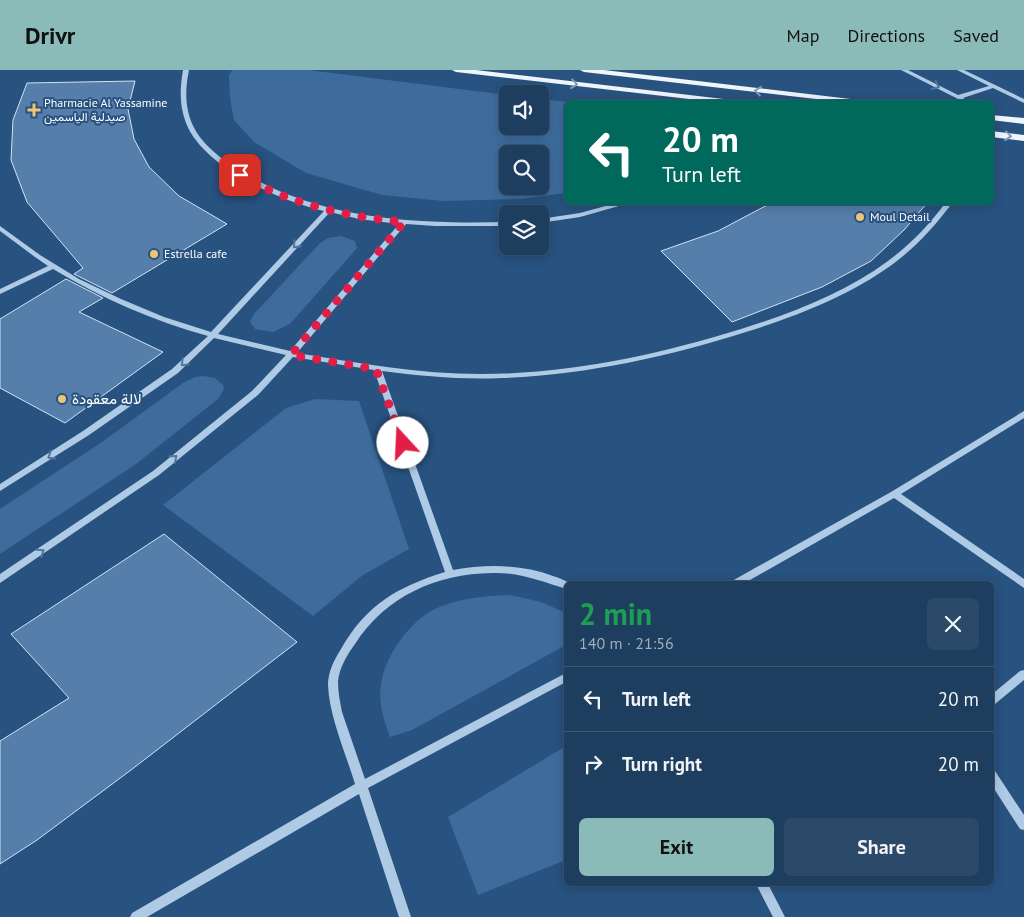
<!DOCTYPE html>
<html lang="en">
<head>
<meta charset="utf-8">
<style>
  body { margin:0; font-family:"PT Sans",Vazirmatn,sans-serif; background:#2b4968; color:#f1f3f6; height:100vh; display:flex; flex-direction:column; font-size:19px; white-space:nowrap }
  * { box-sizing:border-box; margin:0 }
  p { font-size:16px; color:#a1aebd }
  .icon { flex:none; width:28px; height:28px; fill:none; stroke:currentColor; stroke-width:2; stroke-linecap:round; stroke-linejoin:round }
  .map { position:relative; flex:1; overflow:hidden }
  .panel { position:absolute; left:564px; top:511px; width:430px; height:305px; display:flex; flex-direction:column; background:#1e3e5f; border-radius:8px; box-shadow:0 2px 12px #0003,0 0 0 1px #3c5774 }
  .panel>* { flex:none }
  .guide { position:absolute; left:564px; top:30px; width:430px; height:105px; border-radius:8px; box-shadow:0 2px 12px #0003,0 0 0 1px #3c5774; background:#00695c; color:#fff; overflow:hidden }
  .fabs { position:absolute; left:499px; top:15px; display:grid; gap:10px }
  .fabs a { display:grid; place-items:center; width:50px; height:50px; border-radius:8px; background:#1e3e5f; box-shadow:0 2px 12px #0003,0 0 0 1px #3c5774; font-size:25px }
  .pin { position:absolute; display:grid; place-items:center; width:42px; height:42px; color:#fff; margin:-21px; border-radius:10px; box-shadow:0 2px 8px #0006 }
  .me { position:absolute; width:55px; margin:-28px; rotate:340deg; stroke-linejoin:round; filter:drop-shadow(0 0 4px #0008) }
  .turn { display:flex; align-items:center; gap:18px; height:105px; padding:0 15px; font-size:22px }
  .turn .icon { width:65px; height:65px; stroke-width:2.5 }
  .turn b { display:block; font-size:35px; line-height:42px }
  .round { display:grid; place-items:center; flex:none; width:52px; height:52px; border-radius:8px; background:#2b4968 }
  .headline { display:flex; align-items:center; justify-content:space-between; height:85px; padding:0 15px }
  h1 { font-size:30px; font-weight:800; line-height:38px; color:#1e9e55 }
  .action { display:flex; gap:10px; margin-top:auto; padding:10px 15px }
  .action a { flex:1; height:58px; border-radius:8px; background:#8bbbb9; color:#111; font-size:20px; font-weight:800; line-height:58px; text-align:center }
  .action a+a { background:#2b4968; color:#f1f3f6 }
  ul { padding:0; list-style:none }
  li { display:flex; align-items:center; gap:15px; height:65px; padding:0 15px; border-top:1px solid #3c5774 }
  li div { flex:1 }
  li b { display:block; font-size:19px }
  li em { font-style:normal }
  header { display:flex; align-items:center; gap:30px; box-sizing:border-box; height:70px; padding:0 25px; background:#8bbbb9; color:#111 }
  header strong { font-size:24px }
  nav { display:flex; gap:28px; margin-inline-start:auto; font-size:18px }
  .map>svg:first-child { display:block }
  .green { fill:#3d6c9c; fill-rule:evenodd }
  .building { fill:#557eaa; stroke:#d2e3f4 }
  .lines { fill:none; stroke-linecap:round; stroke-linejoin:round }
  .minor { fill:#afcae5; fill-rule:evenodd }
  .major { fill:#eff5fd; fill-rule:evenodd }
  .oneway { stroke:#829bb8 }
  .oneway2 { stroke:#50769e }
  .route { stroke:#e11d48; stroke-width:9; stroke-dasharray:0 16.2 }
  .poi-dot { fill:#edc575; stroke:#28527f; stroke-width:2 }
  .labels { text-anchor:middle; stroke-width:4; stroke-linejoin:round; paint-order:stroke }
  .far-poi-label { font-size:12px; fill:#fff; stroke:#28527f; text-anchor:start }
  .poi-label { font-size:15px; fill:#fff; stroke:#28527f; text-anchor:start }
</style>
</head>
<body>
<header>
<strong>Drivr</strong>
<nav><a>Map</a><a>Directions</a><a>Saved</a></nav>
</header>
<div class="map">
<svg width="1024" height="847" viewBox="0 0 1024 847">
  <rect width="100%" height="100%" fill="#28527f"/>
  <!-- green -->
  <path class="green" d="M232,0H308L507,25L508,56H540V29L567,32L566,123L521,129L443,131L382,125L306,103L254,72L234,50L230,28L229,6ZM508,84H540V116H508Z
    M341,166L355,171L357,178L290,254L273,262L255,259L250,252L254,244L320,173L328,168Z
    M203,306L215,308L223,315L224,319L218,329L136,394L0,484V439L102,372L183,313L195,307Z
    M315,329L359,331L409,479L363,505L313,546L163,435L286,338Z
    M510,525L541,532L566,543V575L412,660L390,667C384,650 378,633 381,615C384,587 410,551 435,539C458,528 485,526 510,525Z
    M566,676V790L478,825L448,747Z"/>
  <!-- building -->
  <path class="building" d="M135,11L128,39L134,69L149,97L179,126L227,154L112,223L74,204L83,198L27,132L11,90L13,50L27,13Z
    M773,132H928L904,160L871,191L822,217L732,252L661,181L718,161Z
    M66,209L103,228L79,242L163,282L65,353L0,318V249Z
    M164,464L297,572L131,700L37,770L0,794V671L69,628L11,564Z"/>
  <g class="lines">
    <!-- minor -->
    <path class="minor" d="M183,0H189C179,48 197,73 236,98C317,150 414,154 508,152V156H435L406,154L297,283C358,293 419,304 481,304C569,304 657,285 741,259C792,243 845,223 888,191C911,174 929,155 946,132H953C935,156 916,177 893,194C849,226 797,246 746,262C667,287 585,305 502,308C462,310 422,306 382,301L453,500C486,494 521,494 553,506C559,508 565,510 570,514H566V519C541,511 518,502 492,503C436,504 386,526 355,574C347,585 339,598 338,612C338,622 340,632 342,642L365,709L566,603V612L368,718L411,847H399L359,724L147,847H130L132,843L355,714C346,684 329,646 328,615C328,602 334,590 341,579C366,535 397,517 445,502L374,300L293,287L258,325L159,405L0,513V504L153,401L252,321L286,285L214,268L178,303L89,365L0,421V414L83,361L172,299L208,266C153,251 101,228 53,199L0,224V219L48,196L35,187L0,161V156L40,185L79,209L121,229L164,247L211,262L324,141C280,131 203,97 186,53C179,35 180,18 183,0ZM330,142L359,149L399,154L290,281L218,264Z
      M901,0H908L958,25L989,16L957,0H964L1024,29V33L993,18L963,28L970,32H964Z
      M620,132H633L580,147L540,153V149L580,143Z
      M1024,341V348L901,424L1024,509V518L894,428L743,514H730L732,511L891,422Z
      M1024,600V610L995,634L991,635V625L1020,601Z
      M991,699L995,701L1024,745V760L1020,759L991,714Z
      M756,814H768L785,847H773Z"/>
    <!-- major -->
    <path class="major" d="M452,0H476L732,30L736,32H715L456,2Z
      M580,0H604L859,30L863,32H842L584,2Z
      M991,45L1024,48V54L991,50Z
      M991,61L1024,65V71L991,67Z"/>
  </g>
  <!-- one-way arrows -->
  <defs><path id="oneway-chevron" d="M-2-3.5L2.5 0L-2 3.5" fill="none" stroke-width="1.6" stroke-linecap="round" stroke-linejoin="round" transform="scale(1.25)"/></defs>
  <g class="oneway">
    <use href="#oneway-chevron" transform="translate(574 14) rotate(7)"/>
    <use href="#oneway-chevron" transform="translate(758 21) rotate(-173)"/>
    <use href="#oneway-chevron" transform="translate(1008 66) rotate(7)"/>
  </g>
  <g class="oneway2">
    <use href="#oneway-chevron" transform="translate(936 16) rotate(26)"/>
    <use href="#oneway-chevron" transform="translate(296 175) rotate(133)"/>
    <use href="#oneway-chevron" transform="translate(184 293) rotate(136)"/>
    <use href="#oneway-chevron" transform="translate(51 386) rotate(148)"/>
    <use href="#oneway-chevron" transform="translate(174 388) rotate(-39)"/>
    <use href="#oneway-chevron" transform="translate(41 482) rotate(-34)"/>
  </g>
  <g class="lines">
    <!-- route -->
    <path class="route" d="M240,105C289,134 348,147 404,152L291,285L376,299L403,373"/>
  </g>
  <!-- markers -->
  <g class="poi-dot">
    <path d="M31.5 32.5h5v5h5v5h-5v5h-5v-5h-5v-5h5z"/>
    <circle cx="860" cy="147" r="5"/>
    <circle cx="154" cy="184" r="5"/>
    <circle cx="62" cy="329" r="5"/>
  </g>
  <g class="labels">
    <!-- far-poi labels -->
    <g class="far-poi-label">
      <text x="44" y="37">Pharmacie Al Yassamine<tspan x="44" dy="14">صيدلية الياسمين</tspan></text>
      <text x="870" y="151">Moul Detail</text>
      <text x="164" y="188">Estrella cafe</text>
    </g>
    <!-- poi labels -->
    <g class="poi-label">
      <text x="72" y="334">لالة معقودة</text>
    </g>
  </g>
</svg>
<div class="fabs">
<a><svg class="icon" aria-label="sound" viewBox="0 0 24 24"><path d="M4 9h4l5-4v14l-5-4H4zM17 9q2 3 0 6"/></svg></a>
<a><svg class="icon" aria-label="search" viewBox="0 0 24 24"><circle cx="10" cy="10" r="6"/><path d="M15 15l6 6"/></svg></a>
<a><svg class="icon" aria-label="layers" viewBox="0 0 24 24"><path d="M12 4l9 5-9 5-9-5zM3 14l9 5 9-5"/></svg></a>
</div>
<div class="pin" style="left:240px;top:105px;background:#d93025"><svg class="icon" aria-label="arrive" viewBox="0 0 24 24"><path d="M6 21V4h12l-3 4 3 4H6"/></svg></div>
<svg class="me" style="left:403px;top:373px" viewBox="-20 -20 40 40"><circle r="19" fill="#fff"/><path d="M0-13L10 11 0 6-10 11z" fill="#e11d48"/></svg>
<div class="guide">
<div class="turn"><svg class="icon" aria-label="left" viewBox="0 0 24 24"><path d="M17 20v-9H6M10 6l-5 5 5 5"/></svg><div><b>20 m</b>Turn left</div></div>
</div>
<section class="panel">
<div class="headline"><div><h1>2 min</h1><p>140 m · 21:56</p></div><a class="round"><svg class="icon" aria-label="close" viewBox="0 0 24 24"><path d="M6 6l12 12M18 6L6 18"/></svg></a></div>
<ul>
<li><svg class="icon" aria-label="left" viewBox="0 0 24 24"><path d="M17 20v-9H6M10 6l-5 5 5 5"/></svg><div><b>Turn left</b></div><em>20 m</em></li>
<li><svg class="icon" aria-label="right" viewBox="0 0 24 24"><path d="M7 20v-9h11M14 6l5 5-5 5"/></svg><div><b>Turn right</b></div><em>20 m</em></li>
</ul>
<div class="action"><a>Exit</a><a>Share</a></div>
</section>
</div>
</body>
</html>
